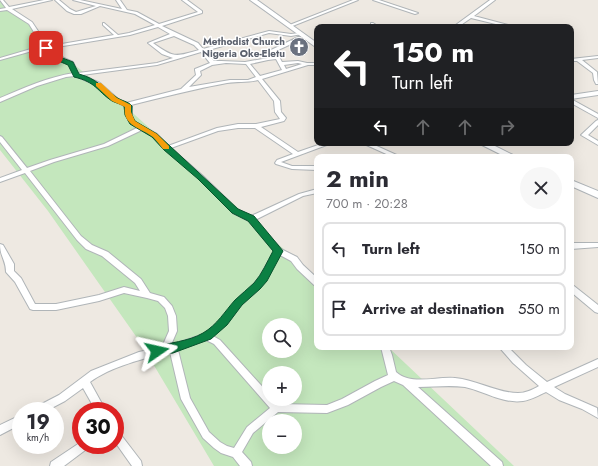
<!DOCTYPE html>
<html lang="en">
<head>
<meta charset="utf-8">
<style>
  body { margin:0; font-family:Jost,sans-serif; background:#f7f7f7; color:#2b2b33; height:100vh; display:flex; flex-direction:column; font-size:15px; white-space:nowrap }
  * { box-sizing:border-box; margin:0 }
  p { font-size:13px; color:#7c7c81 }
  .icon { flex:none; width:22px; height:22px; fill:none; stroke:currentColor; stroke-width:2; stroke-linecap:round; stroke-linejoin:round }
  .map { position:relative; flex:1; overflow:hidden }
  .panel { position:absolute; left:314px; top:154px; width:260px; height:196px; display:flex; flex-direction:column; background:#fff; border-radius:8px; box-shadow:0 4px 16px #0002 }
  .panel>* { flex:none }
  .banner { position:absolute; left:314px; top:24px; width:260px; height:122px; border-radius:8px; box-shadow:0 4px 16px #0002; background:#202124; color:#fff; overflow:hidden }
  .buttons { position:absolute; left:262px; top:318px; display:grid; gap:8px }
  .buttons a { display:grid; place-items:center; width:40px; height:40px; border-radius:50%; background:#fff; box-shadow:0 4px 16px #0002; font-size:20px }
  .speed { position:absolute; left:12px; top:402px; display:flex; gap:8px; font-size:20px; font-weight:700; text-align:center }
  .speed>* { display:grid; place-content:center; width:52px; height:52px; border-radius:50%; background:#fff; box-shadow:0 4px 16px #0002; line-height:1 }
  .speed small { font-size:10px; font-weight:400 }
  .speed .limit { border:6px solid #d22; background:#fff; color:#111 }
  .pin { position:absolute; display:grid; place-items:center; width:34px; height:34px; color:#fff; margin:-17px; border-radius:8px; box-shadow:0 2px 6px #0006 }
  .me { position:absolute; width:44px; margin:-22px; rotate:79deg; stroke-linejoin:round; filter:drop-shadow(0 0 3px #0008) }
  .turn { display:flex; align-items:center; gap:14px; height:84px; padding:0 12px; font-size:18px }
  .turn .icon { width:52px; height:52px; stroke-width:2.5 }
  .turn b { display:block; font-size:28px; line-height:34px }
  .lanes { display:flex; align-items:center; height:38px; padding:0 12px; background:#0003; justify-content:center; gap:20px; direction:ltr }
  .lanes .off { opacity:.35 }
  .round { display:grid; place-items:center; flex:none; width:42px; height:42px; border-radius:21px; background:#f7f7f7 }
  .head { display:flex; align-items:center; justify-content:space-between; height:68px; padding:0 12px }
  h1 { font-size:24px; font-weight:700; line-height:30px }
  ul { padding:0; list-style:none }
  li { display:flex; align-items:center; gap:12px; height:54px; margin:0 8px 6px; padding:0 4px; border:2px solid #e1e1e2; border-radius:8px }
  li div { flex:1 }
  li b { display:block; font-size:15px }
  li em { font-style:normal }
  .map>svg:first-child { display:block }
  .green { fill:#c4e7bd; fill-rule:evenodd }
  .lines { fill:none; stroke-linecap:round; stroke-linejoin:round }
  .street-casing { stroke:#b0b5b8; stroke-width:2 }
  .secondary-casing { stroke:#afb4b8; stroke-width:2 }
  .street { fill:#fff; fill-rule:evenodd }
  .secondary { fill:#fff; fill-rule:evenodd }
  .wall { fill:#ada9a4 }
  .shaded-wall { fill:#8d8986 }
  .building { fill:#c9c4bf; stroke:#8d8986 }
  .route { fill:#0b8043; stroke:#07532c }
  .slow { fill:#f59e0b }
  .labels { text-anchor:middle; stroke-width:3; stroke-linejoin:round; paint-order:stroke }
  .far-worship-label { font-size:10px; font-weight:bold; fill:#5b616d; stroke:#fff; text-anchor:end }
</style>
</head>
<body>
<div class="map">
<svg width="598" height="466" viewBox="0 0 598 466">
  <rect width="100%" height="100%" fill="#eee9e2"/>
  <!-- green -->
  <path class="green" d="M0,0H2L58,52L115,97L317,279V347H388L514,466H214L140,342L48,211L0,150ZM269,325H295V351H269ZM269,373H295V399H269ZM269,421H295V447H269Z"/>
  <g class="lines">
    <defs>
      <path id="street" d="M0,0H3L9,7L44,0H52L12,9L32,22L44,40L50,46L114,35L103,25V23H104L118,35L129,33L155,25L135,14L100,6L81,14H74L67,11L55,0H59L70,9L76,12L96,6L73,0H80L122,9L116,0H120L127,10L137,12L159,24L198,12L182,0H187L202,11V13L162,26L198,43L203,49L269,31L291,34L300,33L302,34L291,36L269,33L205,51L214,61H221L245,62L274,57L271,51V50L298,37H302V39L276,51L282,62L298,61L307,63H317V65H308L262,79L280,101L281,112L286,118L284,121L261,127L298,152L324,143H332L281,162L292,166H317V170L292,169L276,164L275,163L277,160L293,154L255,128H238L218,131L171,148L203,176L237,209L251,216L299,194L317,189V193L303,196L255,220L281,249L297,257L303,265L317,278V286L314,285L297,269L291,261L280,255L266,280L260,288L242,304L227,324L213,336L220,340L269,394V399H274L278,404L327,405L342,399L375,381L388,375L381,347H389L392,355L396,372C411,386 437,376 455,378C477,380 497,393 518,393C526,393 532,390 539,386L513,363L499,347H508L526,365L547,382L598,359V367L554,387L565,394L597,408L598,418L582,409L559,400L546,392C539,395 531,400 523,401C503,404 484,391 465,387C449,385 434,387 418,387L502,462L503,466H491L403,385L394,381L381,387L348,405L327,413L278,412L253,433L242,452L251,462L252,466H240L233,457L221,453L214,448L203,438L181,399L170,352C145,358 110,367 90,382L106,411H96L83,388L65,401L46,411H32L34,408L59,395L91,371L139,352L162,347L169,331L168,316L165,308L158,301L147,298L124,293L99,301L56,310H33L30,309L15,282L6,272C6,260 0,257 0,244L3,245L14,264V271L21,278L35,304H56L99,295L124,287L140,291L135,283L102,256L86,249L77,240L25,173L0,182V178L22,170L0,142V136L2,137L27,168L50,160L104,144L137,128C128,123 124,117 126,107L113,100L96,85L75,76L66,77L37,86L0,102V98C24,88 48,77 74,73L69,64L54,57L45,52L46,49L32,51L0,60V58L31,49L45,46L40,42L29,24L7,10L0,11V9L6,8ZM158,27L170,34L148,43L162,54L173,58L157,63L78,73L73,62L57,55L49,51L51,48L130,35ZM174,36L194,45L199,50C175,57 174,58 153,43ZM201,52L210,63L195,69V70L196,75L181,89L126,103L117,98L100,83L82,75L157,65ZM276,59L282,70L260,76L250,64L268,60ZM226,63L246,64L256,77L248,80H230L189,87L201,75L200,71L212,65ZM298,63L302,64L286,69L284,65ZM258,80L274,101L275,112L280,119L256,124H238L217,128L168,146L157,134L134,122L131,112L132,106L131,105C163,97 195,89 227,83C238,81 247,83 258,80ZM142,130L153,136L165,149L199,178L233,213L249,221L274,251L260,276L254,284L236,300L221,320L204,334L171,345L177,331L176,316L172,306L164,297L150,293L141,279L108,252L92,245L81,236L30,171L54,162L108,146ZM206,340L214,344L270,408L247,427L234,448L227,446L220,442L209,432L190,398L178,350Z
        M353,0H358L290,27L287,26Z
        M373,0H379L418,13L415,14Z
        M490,0H495L474,16L508,25V27L471,18L458,27H453Z
        M371,23H373L379,27H374L371,25Z
        M598,56V58L582,60L597,72L598,84H596L594,80L593,73L577,61H571V59Z
        M598,91V95L571,99V95Z
        M571,99L598,114V118L571,103Z
        M598,120V125L588,135L598,141V145L581,135L596,121Z
        M362,143H370L401,157H393Z
        M571,243H598V247L571,249Z
        M571,285L574,286L598,305V313L595,312L571,292Z
        M21,415V424L0,435V425Z
        M115,429L118,431L141,461L142,466H132L115,442Z
        M81,442V445H90L88,448L64,466H50L51,462Z"/>
      <path id="secondary" d="M250,0H257L317,43V48Z
        M478,143H489L517,157H506Z
        M571,180L598,191V198L571,186Z"/>
    </defs>
    <!-- street casing -->
    <use href="#street" class="street-casing"/>
    <!-- secondary casing -->
    <use href="#secondary" class="secondary-casing"/>
    <!-- street -->
    <use href="#street" class="street"/>
    <!-- secondary -->
    <use href="#secondary" class="secondary"/>
  </g>
  <!-- wall -->
  <path class="wall" d="M292,40L307,49L296,50L292,45Z"/>
  <!-- shaded-wall -->
  <path class="shaded-wall" d="M307,43V49L296,50V45Z"/>
  <!-- building -->
  <path class="building" d="M302,38L307,43L296,45L292,40Z"/>
  <!-- route -->
  <path class="route" d="M49,45L52,47L50,50L60,57L73,62L79,74C97,79 102,87 116,97C121,101 128,101 132,106V115L135,121L157,134L238,209L254,216L283,251L267,281L260,289L242,305L227,325L211,339L173,353L157,356L153,354L151,351L153,348C169,342 188,342 203,333C217,325 225,311 235,300C241,294 248,289 254,283C262,274 267,262 273,251L248,221L232,213L198,179L164,150L152,137L130,124L125,115L124,106C121,104 116,103 112,101C97,91 96,82 74,77L68,65C58,61 47,56 43,48Z"/>
  <!-- slow -->
  <path class="slow" d="M96,83H101L117,98L131,105V112L135,121L157,134L169,146V149H163C160,145 157,141 153,137C142,128 122,126 125,107L112,101L96,86Z"/>
  <!-- icons -->
  <defs>
    <symbol id="church-disc" viewBox="-11 -11 22 22"><circle r="9.5" fill="#6b7280" stroke="#fff"/><path d="M-1.2-6h2.4v3.5h3.3v2.4h-3.3V6h-2.4V-.1h-3.3v-2.4h3.3Z" fill="#fff"/></symbol>
  </defs>
  <g fill-rule="evenodd">
    <use href="#church-disc" x="288" y="36" width="22" height="22"/>
  </g>
  <g class="labels">
    <!-- far-worship labels -->
    <g class="far-worship-label">
      <text x="285" y="45">Methodist Church<tspan x="285" dy="12">Nigeria Oke-Eletu</tspan></text>
    </g>
  </g>
</svg>
<div class="buttons">
<a><svg class="icon" aria-label="search" viewBox="0 0 24 24"><circle cx="10" cy="10" r="6"/><path d="M15 15l6 6"/></svg></a>
<a>+</a>
<a>−</a>
</div>
<div class="speed"><div>19<small>km/h</small></div><div class="limit">30</div></div>
<div class="pin" style="left:46px;top:48px;background:#d93025"><svg class="icon" aria-label="arrive" viewBox="0 0 24 24"><path d="M6 21V4h12l-3 4 3 4H6"/></svg></div>
<svg class="me" style="left:157px;top:351px" viewBox="-20 -20 40 40"><path d="M0-17L14 15 0 8-14 15z" fill="#0b8043" stroke="#fff" stroke-width="4"/></svg>
<div class="banner">
<div class="turn"><svg class="icon" aria-label="left" viewBox="0 0 24 24"><path d="M17 20v-9H6M10 6l-5 5 5 5"/></svg><div><b>150 m</b>Turn left</div></div>
<div class="lanes"><svg class="icon" aria-label="left" viewBox="0 0 24 24"><path d="M17 20v-9H6M10 6l-5 5 5 5"/></svg><svg class="icon off" aria-label="ahead" viewBox="0 0 24 24"><path d="M12 20V5M6 11l6-6 6 6"/></svg><svg class="icon off" aria-label="ahead" viewBox="0 0 24 24"><path d="M12 20V5M6 11l6-6 6 6"/></svg><svg class="icon off" aria-label="right" viewBox="0 0 24 24"><path d="M7 20v-9h11M14 6l5 5-5 5"/></svg></div>
</div>
<section class="panel">
<div class="head"><div><h1>2 min</h1><p>700 m · 20:28</p></div><a class="round"><svg class="icon" aria-label="close" viewBox="0 0 24 24"><path d="M6 6l12 12M18 6L6 18"/></svg></a></div>
<ul>
<li><svg class="icon" aria-label="left" viewBox="0 0 24 24"><path d="M17 20v-9H6M10 6l-5 5 5 5"/></svg><div><b>Turn left</b></div><em>150 m</em></li>
<li><svg class="icon" aria-label="arrive" viewBox="0 0 24 24"><path d="M6 21V4h12l-3 4 3 4H6"/></svg><div><b>Arrive at destination</b></div><em>550 m</em></li>
</ul>
</section>
</div>
</body>
</html>
